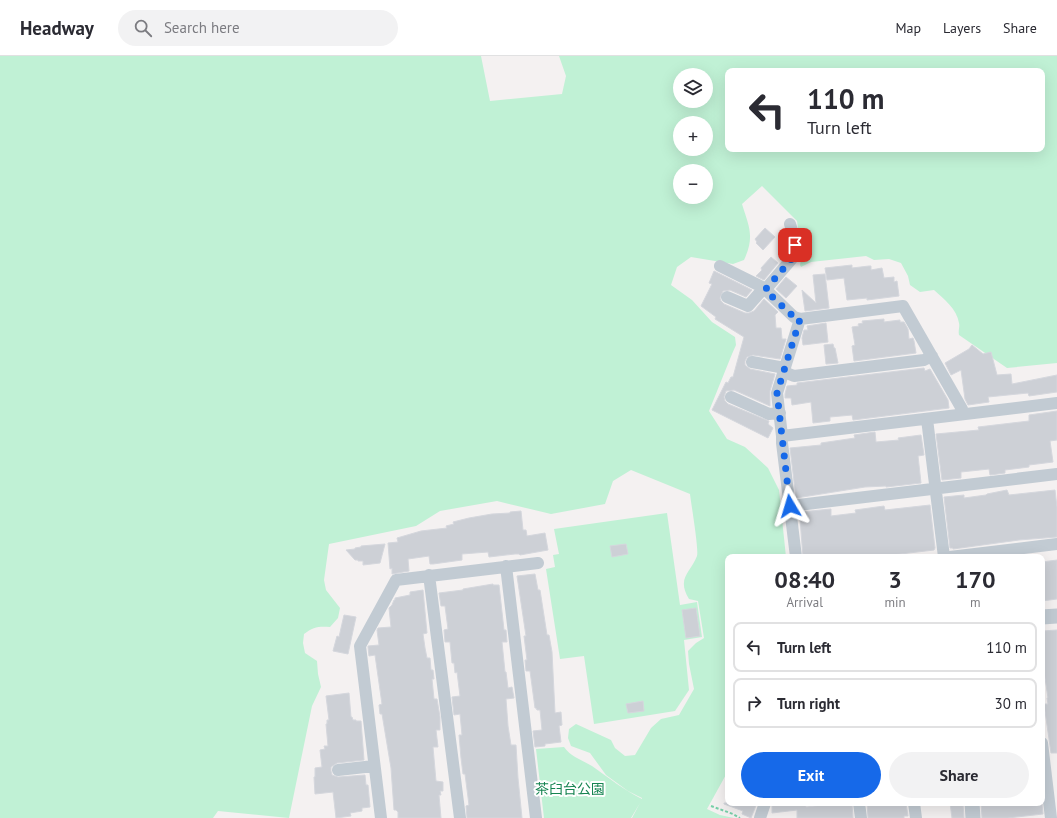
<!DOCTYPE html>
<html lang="en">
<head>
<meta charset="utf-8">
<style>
  body { margin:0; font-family:"PT Sans","Noto Sans JP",sans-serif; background:#f2f2f3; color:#2b2b33; height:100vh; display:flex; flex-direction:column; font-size:15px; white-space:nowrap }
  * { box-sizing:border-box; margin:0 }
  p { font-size:13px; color:#7c7c81 }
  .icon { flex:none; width:22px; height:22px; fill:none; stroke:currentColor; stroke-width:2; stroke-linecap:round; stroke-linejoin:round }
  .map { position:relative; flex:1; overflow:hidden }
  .side { position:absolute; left:725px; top:498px; width:320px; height:252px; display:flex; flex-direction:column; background:#fff; border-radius:8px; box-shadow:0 4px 16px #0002 }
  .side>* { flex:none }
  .hud { position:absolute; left:725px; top:12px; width:320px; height:84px; border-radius:8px; box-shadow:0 4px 16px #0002; background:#fff; color:#2b2b33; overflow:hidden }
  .tools { position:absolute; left:673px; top:12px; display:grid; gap:8px }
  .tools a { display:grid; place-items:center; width:40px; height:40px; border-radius:50%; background:#fff; box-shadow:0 4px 16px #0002; font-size:20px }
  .pin { position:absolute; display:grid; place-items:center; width:34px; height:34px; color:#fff; margin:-17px; border-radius:8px; box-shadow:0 2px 6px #0006 }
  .me { position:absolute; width:44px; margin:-22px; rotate:353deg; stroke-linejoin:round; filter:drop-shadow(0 0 3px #0008) }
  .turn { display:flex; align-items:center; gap:14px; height:84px; padding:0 16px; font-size:18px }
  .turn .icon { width:52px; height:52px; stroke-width:2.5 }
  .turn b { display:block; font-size:28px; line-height:34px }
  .eta { display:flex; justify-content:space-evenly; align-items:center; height:68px; text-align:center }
  .eta b { font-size:24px; font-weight:600; line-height:28px }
  .action { display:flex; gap:8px; margin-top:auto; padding:8px 16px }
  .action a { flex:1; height:46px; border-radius:24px; background:#1669e9; color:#fff; font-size:16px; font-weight:600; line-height:46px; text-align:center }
  .action a+a { background:#f2f2f3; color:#2b2b33 }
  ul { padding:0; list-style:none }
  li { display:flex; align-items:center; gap:12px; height:50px; margin:0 8px 6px; padding:0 8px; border:2px solid #e1e1e2; border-radius:8px }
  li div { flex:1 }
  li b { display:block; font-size:15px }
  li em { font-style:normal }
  header { display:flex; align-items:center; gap:24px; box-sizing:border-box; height:56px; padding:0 20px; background:#fff; border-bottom:1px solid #e1e1e2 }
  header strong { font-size:19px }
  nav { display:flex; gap:22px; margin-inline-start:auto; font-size:14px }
  .search { width:280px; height:36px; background:#f2f2f3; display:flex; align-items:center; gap:10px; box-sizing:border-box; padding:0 14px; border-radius:22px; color:#7c7c81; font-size:15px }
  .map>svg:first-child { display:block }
  .green { fill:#c0f1d5; fill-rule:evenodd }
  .building { fill:#cdd0d6; stroke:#d5d7dd }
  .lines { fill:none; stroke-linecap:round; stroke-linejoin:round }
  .path { stroke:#77d0a8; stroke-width:2; stroke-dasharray:3 2; stroke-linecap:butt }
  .minor { stroke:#c2cbd3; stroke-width:12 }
  .tertiary { stroke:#c2cbd3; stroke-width:15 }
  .route { stroke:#1669e9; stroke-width:7; stroke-dasharray:0 12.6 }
  .labels { text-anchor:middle; stroke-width:4; stroke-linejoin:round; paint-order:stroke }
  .park-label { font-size:14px; fill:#168451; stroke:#fff }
</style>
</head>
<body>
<header>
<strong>Headway</strong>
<div class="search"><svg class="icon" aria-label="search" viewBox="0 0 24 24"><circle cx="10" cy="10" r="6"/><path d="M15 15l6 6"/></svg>Search here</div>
<nav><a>Map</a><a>Layers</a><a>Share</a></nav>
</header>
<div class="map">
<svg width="1057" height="762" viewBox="0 0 1057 762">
  <rect width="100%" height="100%" fill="#f4f1f1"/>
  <!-- green -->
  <path class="green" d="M0,0H481L490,45L562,38L566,20L559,0H1057V307L1007,312L959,279C958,274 960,271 959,267C957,253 944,243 934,234L920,236L910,229L908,220L901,207L889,203L874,204L866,200L811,206L801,211L800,209L802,199L797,165L762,130L742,148C749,171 755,180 744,204L733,208L691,201L677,211L671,229L692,244L712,266L735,281L736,289L732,298L709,355L727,383L745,391L768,412L779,434L786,501H728V715L707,753L720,759L734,762H632L640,747L631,762H544L536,693L564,691C571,701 582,704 592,710C609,722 624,734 642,743V742L628,735L606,719L590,697L571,690L568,682L569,673L576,668L611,684L615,692L625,700L635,699L651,672L661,663L679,659L694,633L689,608L688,595L696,587L704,582L698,545L689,543C676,522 691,516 697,500C699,494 691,447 690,438L631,414L613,425L605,448L551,458L497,445L440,455L416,470L329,488L324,524L326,534L340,552L338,562L330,571C319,570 313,571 304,578L303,587L305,597L317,605L318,618L321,631L312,650L289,762L218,755L213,762H0ZM728,15H1042V93H728ZM680,19H706V45H680ZM680,67H706V93H680ZM680,115H706V141H680Z
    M667,457L680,549L697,546L702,581L684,584L689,634L675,655L594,668L584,600L560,603L546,513L555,511L553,499L559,498L554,473Z"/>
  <!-- building -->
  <path class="building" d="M765,172L775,181L763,194L756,187L757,186L755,183Z
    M771,201L778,207L764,224L756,220L762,214L761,212Z
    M852,209V212L869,210H871V214L882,212L884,222L894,221V226L897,225L899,240L867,244V242L847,244L844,222L827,224L825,212Z
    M714,215L752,234L746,241L730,234L723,235L720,242L721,245L724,248L745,257H749L754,255L764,243L778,256L775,259L776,272H781L782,283H786L780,303L753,299L747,301L745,305V309L750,313L775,318L770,335V350L734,334L726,335L724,341L725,345L728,348L769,365L768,368L773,372L768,382L712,354L726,326L728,327L731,321H733L744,281L715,263L716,261L701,250L712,228L709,227Z
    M825,218L829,252L805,255L802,234L816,247L813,219Z
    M786,221L797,230L786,242L776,233Z
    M884,263V266L900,264V266H904L908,273L909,283L913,282L914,285L916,297L854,305L852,290L855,289L852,271L859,270L858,268L863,267L862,265Z
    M826,267L828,286L803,289L802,282L804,274H808L807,270Z
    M833,288L834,292H835L838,307L826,308L824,289Z
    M972,289L983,298L991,296L997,319L1011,318L1012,328L1057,319V336L1029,340L1028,337L988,341L989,346L968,349L965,343L961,314L951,319L945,307L969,293Z
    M924,312L925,315L930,313L948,344L949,352L853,364L852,359L830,361V365L813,367L811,346L792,349L791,342H785V338L787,330L797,329V327Z
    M1057,355V384L1050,385L1053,406L1029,409V411L1005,414V417L990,419L989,413L961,416V422L942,424L936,378L979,374L978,371L1029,365V359Z
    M875,376L876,386L899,384L898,382L921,379L924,399L918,400L921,427L886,431V430L865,431L796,442L790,392L821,389V387L855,382L854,379Z
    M1007,434L1009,439L1055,434L1057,451V481L1019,484L953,493V492H950L944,441L964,439V442L986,439L987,438Z
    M930,449L935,492L934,494L875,501H803L800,463H802L801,456L831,453V460L856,457L855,454L884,450L885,454Z
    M521,455L523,474H526L527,480L545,477L548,494L520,499L519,498H515L489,501L488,496L462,498V504L433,508H430L429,500L408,503L409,515L392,518V512L390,513L388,487L398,486L397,482L421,475L447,472L446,470L454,468L453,466L469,462L492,458L510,457V456Z
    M385,488L380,507L363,509V505H358V504H355L346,494L355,493V492L361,491V490Z
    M626,488L628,498L612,501L610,490Z
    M1057,504V543L1042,545V506Z
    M535,518L538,534H540L547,579H549L552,596L555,657L561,656L562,669L559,670L561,686L545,688V690L535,691L533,675L542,674L540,654H537L536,652H535L530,615H526L525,604H527L524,580H526L517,520Z
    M493,528V529H499L504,574H506L507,586H502L505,616H506L508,632L512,631L514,642L506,643L508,670L511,689H516L518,722L522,762H467L466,750L469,749L465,718H463L461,702L459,679H462L460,658L454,659L452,641L460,640L457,616L455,617L454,607H452L450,586H445L444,574L448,573L445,550H441L439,537L463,534V533Z
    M423,534L427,577L423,578L425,592L427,602H430L431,614H433L434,623H432L434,643H437L440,661V674H436L438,691H433L436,725L443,726V735H440L441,739H439L441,762H398V756L396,754H394L391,712L382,658H380L379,649L382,648L375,599L369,600L368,591V590L379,589L377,574L378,572L391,571L389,552L392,549L394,544H395V542L410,539V536Z
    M696,552L700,580L686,582L682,554Z
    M344,559L356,561L348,598L333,595L337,580L339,581Z
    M1057,574V697H1051L1044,648H1048L1047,642H1048L1042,602V575Z
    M349,637L351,661H352L353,664H356V665H361L364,704L337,707L331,711V715L332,719L338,721L365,719L366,729H368L370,751L362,752V755L350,757L351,760L336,762L333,736L315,738L314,721H315V712L322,711L320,694L325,693L324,690H328L326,668H327V664H329L326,640Z
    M643,645L644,655L628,657L626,648Z
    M724,747H757L751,762L742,758L743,755L724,748Z
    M772,747H806V751L831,748V747H852L853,762H797V754L772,757Z
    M867,747H906L908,760H904V762H868Z
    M950,747H963L964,762H952Z
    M981,747H1042L1043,758L1008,762H982Z"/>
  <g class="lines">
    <!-- path -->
    <path class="path" d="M711,750L733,758L740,762"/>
    <!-- minor -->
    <path class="minor" d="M720,210L764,232L794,261L800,263
      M765,234L795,199L794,181L790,168
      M727,241L748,250L764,232
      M752,306L785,312
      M784,316L794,320L924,304L932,300
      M731,341L769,358L780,357
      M927,363L944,501
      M782,380L1057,347
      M790,450L1057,418
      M796,501L782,387V380L777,337L800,263L903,250L962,353V358
      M950,501L1057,488
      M506,510L536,762
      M429,519L460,762
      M1042,687L1051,762
      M338,714L374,710
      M859,747L861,762
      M914,747L916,762
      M381,762L360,590L396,524L538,507
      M760,762L765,747"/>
    <!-- tertiary -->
    <path class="tertiary" d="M1042,561L1057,560
      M972,747L973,762"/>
  </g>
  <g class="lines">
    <!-- route -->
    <path class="route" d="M790,450L777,337L800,263L794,261L765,234L795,199V189"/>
  </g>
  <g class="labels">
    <!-- park labels -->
    <g class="park-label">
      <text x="570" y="738">茶臼台公園</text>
    </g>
  </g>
</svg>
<div class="tools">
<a><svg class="icon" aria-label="layers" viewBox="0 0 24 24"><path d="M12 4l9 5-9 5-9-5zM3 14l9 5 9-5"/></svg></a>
<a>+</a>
<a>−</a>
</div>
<div class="pin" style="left:795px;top:189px;background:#d93025"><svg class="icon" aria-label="arrive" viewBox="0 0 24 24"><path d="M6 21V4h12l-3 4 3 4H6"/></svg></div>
<svg class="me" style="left:790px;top:450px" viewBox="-20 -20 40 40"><path d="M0-17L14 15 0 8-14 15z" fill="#1669e9" stroke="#fff" stroke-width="4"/></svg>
<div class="hud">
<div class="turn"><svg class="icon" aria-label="left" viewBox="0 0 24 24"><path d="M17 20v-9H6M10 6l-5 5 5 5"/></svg><div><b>110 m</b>Turn left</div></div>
</div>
<section class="side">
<div class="eta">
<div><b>08:40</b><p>Arrival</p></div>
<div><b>3</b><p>min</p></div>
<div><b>170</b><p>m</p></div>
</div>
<ul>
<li><svg class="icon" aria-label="left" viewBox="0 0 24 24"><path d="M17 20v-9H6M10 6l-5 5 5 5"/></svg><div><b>Turn left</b></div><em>110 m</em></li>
<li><svg class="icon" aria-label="right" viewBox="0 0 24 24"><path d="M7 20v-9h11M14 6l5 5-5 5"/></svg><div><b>Turn right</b></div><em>30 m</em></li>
</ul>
<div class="action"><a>Exit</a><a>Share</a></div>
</section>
</div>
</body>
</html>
